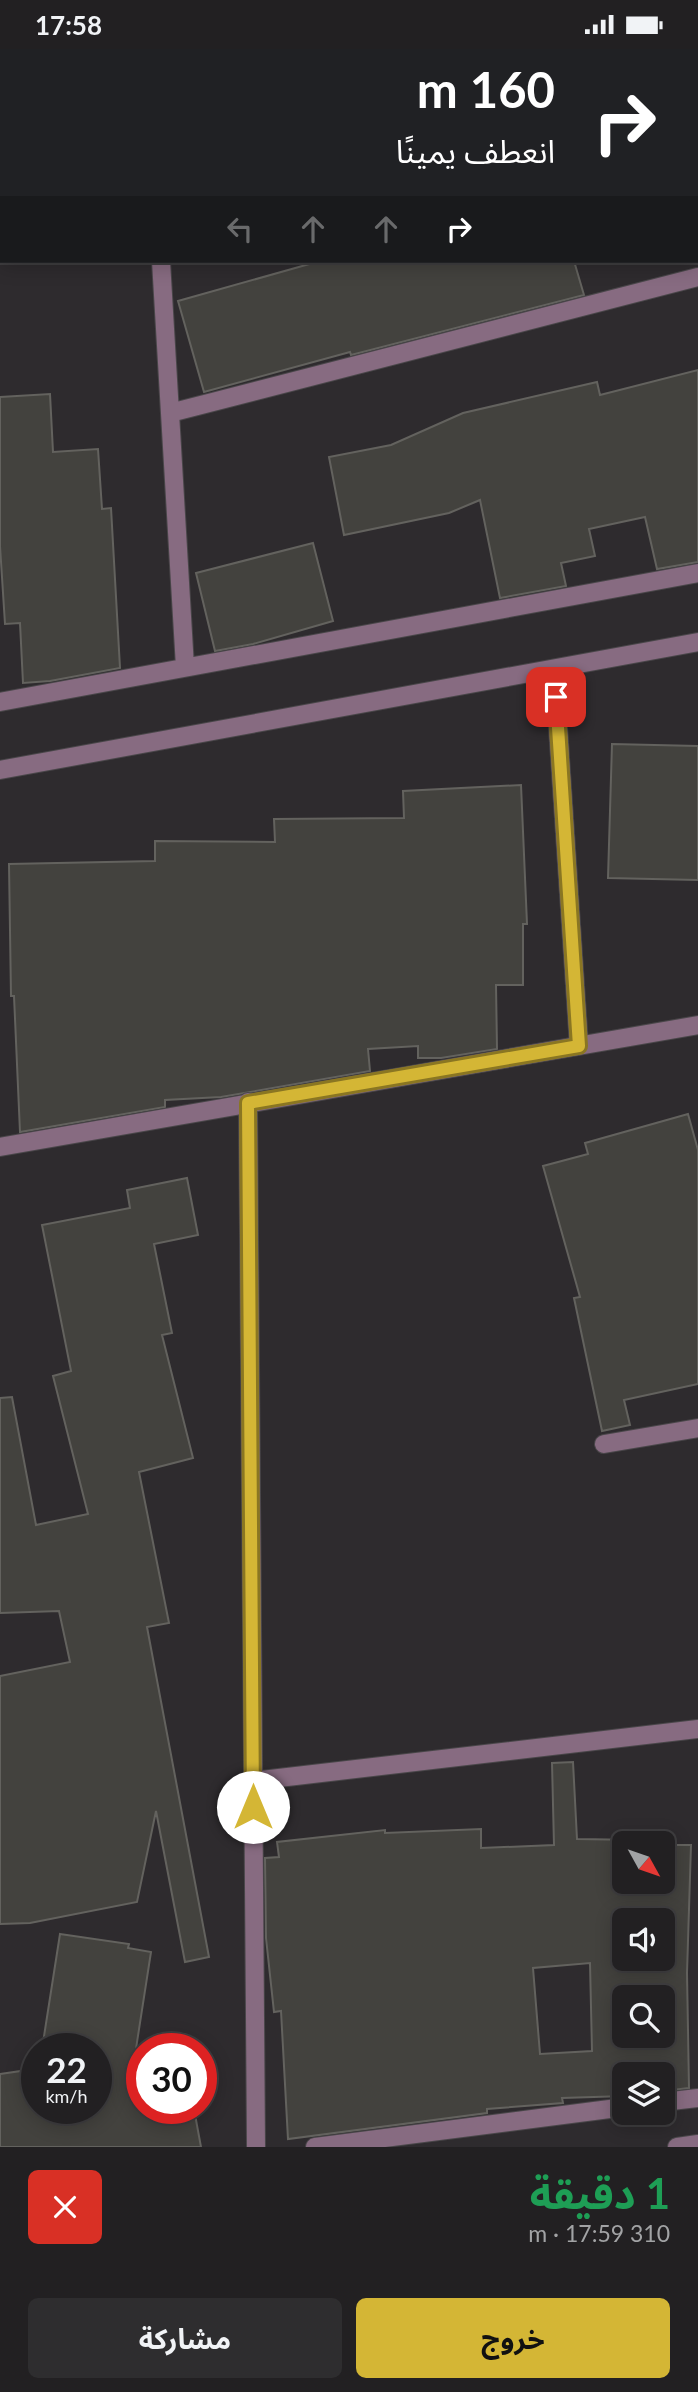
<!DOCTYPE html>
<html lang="ar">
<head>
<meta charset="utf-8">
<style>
  body { margin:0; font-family:Lato,"Noto Sans Arabic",sans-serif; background:#2e2d2f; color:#f1f3f6; direction:rtl; height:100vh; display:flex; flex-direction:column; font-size:26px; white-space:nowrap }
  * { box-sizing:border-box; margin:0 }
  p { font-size:23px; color:#a2a3a5 }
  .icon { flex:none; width:38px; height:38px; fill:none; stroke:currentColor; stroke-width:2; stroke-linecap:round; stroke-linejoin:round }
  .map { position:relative; height:2098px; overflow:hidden; direction:ltr }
  .drawer { display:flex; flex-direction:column; background:#222022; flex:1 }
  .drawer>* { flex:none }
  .top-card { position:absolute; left:0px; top:0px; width:698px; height:214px; box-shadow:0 4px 18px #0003,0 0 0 2px #3f3e40; direction:rtl; background:#202124; color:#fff; overflow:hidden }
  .needle { width:46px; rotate:130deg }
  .tools { position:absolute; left:612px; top:1782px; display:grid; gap:14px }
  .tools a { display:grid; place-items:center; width:63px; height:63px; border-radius:10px; background:#222022; box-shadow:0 4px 18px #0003,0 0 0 2px #3f3e40; font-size:35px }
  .speed { position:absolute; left:21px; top:1984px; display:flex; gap:14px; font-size:35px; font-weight:700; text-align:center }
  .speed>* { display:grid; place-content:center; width:91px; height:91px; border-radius:50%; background:#222022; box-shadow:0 4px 18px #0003,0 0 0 2px #3f3e40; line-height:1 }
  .speed small { font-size:18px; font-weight:400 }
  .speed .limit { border:10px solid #d22; background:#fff; color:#111 }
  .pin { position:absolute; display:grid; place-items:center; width:60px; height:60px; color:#fff; margin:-30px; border-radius:14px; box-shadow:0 4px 10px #0006 }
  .me { position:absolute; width:77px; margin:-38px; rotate:0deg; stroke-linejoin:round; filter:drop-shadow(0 0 5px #0008) }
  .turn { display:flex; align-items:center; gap:24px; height:147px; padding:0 28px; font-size:32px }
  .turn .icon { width:91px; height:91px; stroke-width:2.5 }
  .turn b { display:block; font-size:49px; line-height:60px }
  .lanes { display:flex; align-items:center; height:66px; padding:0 28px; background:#0003; justify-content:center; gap:35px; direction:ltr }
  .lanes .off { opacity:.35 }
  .round { display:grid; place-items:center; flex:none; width:74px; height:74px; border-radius:10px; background:#2e2d2f }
  .summary { display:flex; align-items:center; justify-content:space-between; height:119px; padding:0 28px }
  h1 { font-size:42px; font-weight:700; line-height:52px; color:#1e9e55 }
  .action { display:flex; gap:14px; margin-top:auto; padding:14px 28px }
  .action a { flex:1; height:80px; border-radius:10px; background:#d4b635; color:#111; font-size:28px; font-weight:700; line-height:80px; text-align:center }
  .action a+a { background:#2e2d2f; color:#f1f3f6 }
  .status { display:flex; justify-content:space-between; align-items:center; height:49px; padding:0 35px; background:#222022; direction:ltr }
  .status svg { height:19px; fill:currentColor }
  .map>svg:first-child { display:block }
  .building { fill:#43423e; stroke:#63625e; stroke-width:2; fill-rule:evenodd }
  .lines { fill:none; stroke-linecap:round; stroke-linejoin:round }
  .minor-casing { stroke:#494649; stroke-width:20 }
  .minor { stroke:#876b81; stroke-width:18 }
  .route-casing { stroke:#8a7622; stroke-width:18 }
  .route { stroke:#d4b635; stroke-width:12 }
</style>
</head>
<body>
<div class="status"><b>17:58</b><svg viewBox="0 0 49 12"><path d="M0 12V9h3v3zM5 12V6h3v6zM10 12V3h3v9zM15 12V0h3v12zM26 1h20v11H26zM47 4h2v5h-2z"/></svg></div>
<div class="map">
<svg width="698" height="2098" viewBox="0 0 698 2098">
  <rect width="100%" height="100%" fill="#2e2b2e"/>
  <!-- building -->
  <path class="building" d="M320,212H574L584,246L351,306L350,303L204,343L178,252Z
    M698,321V513L657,520L645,468L589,480L595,507L561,514L566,537L500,549L480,451L449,464L344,486L329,408L391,396L463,364L597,333L600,346Z
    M50,345L53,403L98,400L102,460L111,459L120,619L50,632L23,634L20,574L5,575L0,497V348Z
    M313,494L333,572L253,595L215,602L196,524Z
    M612,695L698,697V831L608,829Z
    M521,736L527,875H523V936H496L497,1000L441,1009H418V997L368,1000L370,1022L221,1048L165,1051V1058L20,1083L14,947H11L9,815L155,812V792L275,793L274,770L404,769L403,742Z
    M688,1065L698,1101V1335L624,1351L630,1376L602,1382L574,1249L580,1248L543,1117L588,1105L585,1094Z
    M187,1129L198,1186L154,1195L172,1284L162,1286L193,1409L139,1423L169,1574L147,1578L209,1908L185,1913L156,1762L137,1853L30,1874L0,1875V1627L70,1613L59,1562L0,1564V1349L12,1348L36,1476L88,1465L53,1327L71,1322L42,1176L130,1159L127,1141Z
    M573,1713L577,1790L640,1791V1794H625V1832H663V1796H691L687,1924L689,2039L663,2042V2025H625V2047L562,2049L563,2054L487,2060V2064L288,2090L281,1962L274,1963L266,1889L265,1809L279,1808L277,1793L385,1781V1784L481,1780V1799L554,1796L552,1714ZM625,1871H663V1909H625ZM590,1914L592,2002L540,2005L533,1919ZM625,1948H663V1986H625Z
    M60,1885L129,1895L128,1899L151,1903L135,2006L142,2005V2060H194L201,2098H0V2025L28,2021L33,2060H96V2000H42Z"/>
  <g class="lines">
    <defs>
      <path id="minor" d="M149,0V2
        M427,2L434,0
        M0,107H2
        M161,212L185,618
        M170,364L698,228
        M556,648L579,997
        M0,653L698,524
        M0,721L698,593
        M248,1053L256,2098
        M0,1098L698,976
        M604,1395L698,1379
        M253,1732L698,1680
        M663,2053L698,2049
        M315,2098L625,2058
        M677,2098L698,2095"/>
    </defs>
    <!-- minor casing -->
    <use href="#minor" class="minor-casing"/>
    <!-- minor -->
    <use href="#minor" class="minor"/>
  </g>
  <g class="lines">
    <defs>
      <path id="route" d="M253,1758L248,1054L579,997L556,648"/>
    </defs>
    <!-- route casing -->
    <use href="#route" class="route-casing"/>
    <!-- route -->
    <use href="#route" class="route"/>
  </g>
</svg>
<div class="tools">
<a><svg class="needle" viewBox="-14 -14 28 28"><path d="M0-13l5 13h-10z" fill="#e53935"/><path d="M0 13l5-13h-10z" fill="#a2a3a5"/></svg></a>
<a><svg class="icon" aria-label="sound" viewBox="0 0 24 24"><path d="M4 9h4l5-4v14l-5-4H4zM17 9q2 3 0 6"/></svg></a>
<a><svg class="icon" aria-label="search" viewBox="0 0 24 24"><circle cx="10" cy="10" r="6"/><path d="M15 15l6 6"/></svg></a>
<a><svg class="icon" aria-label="layers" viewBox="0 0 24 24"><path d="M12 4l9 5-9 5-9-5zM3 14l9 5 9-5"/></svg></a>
</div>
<div class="speed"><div>22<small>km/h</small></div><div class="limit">30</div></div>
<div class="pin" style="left:556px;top:648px;background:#d93025"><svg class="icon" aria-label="arrive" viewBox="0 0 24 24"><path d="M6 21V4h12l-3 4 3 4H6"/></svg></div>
<svg class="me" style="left:253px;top:1758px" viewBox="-20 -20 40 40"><circle r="19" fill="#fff"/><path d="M0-13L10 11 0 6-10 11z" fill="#d4b635"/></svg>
<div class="top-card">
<div class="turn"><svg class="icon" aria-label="right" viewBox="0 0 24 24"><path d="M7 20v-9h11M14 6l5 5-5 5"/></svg><div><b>160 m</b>انعطف يمينًا</div></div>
<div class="lanes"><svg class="icon off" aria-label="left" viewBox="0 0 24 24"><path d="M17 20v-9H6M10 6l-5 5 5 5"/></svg><svg class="icon off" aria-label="ahead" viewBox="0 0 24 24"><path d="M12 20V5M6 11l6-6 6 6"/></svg><svg class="icon off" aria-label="ahead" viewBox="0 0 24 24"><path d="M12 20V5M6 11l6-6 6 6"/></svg><svg class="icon" aria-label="right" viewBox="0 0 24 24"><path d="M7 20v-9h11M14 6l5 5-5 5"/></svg></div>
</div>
</div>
<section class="drawer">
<div class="summary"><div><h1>1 دقيقة</h1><p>310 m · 17:59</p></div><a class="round" style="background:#d93025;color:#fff"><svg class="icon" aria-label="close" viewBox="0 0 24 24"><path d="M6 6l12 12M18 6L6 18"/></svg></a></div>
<div class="action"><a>خروج</a><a>مشاركة</a></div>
</section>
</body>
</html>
